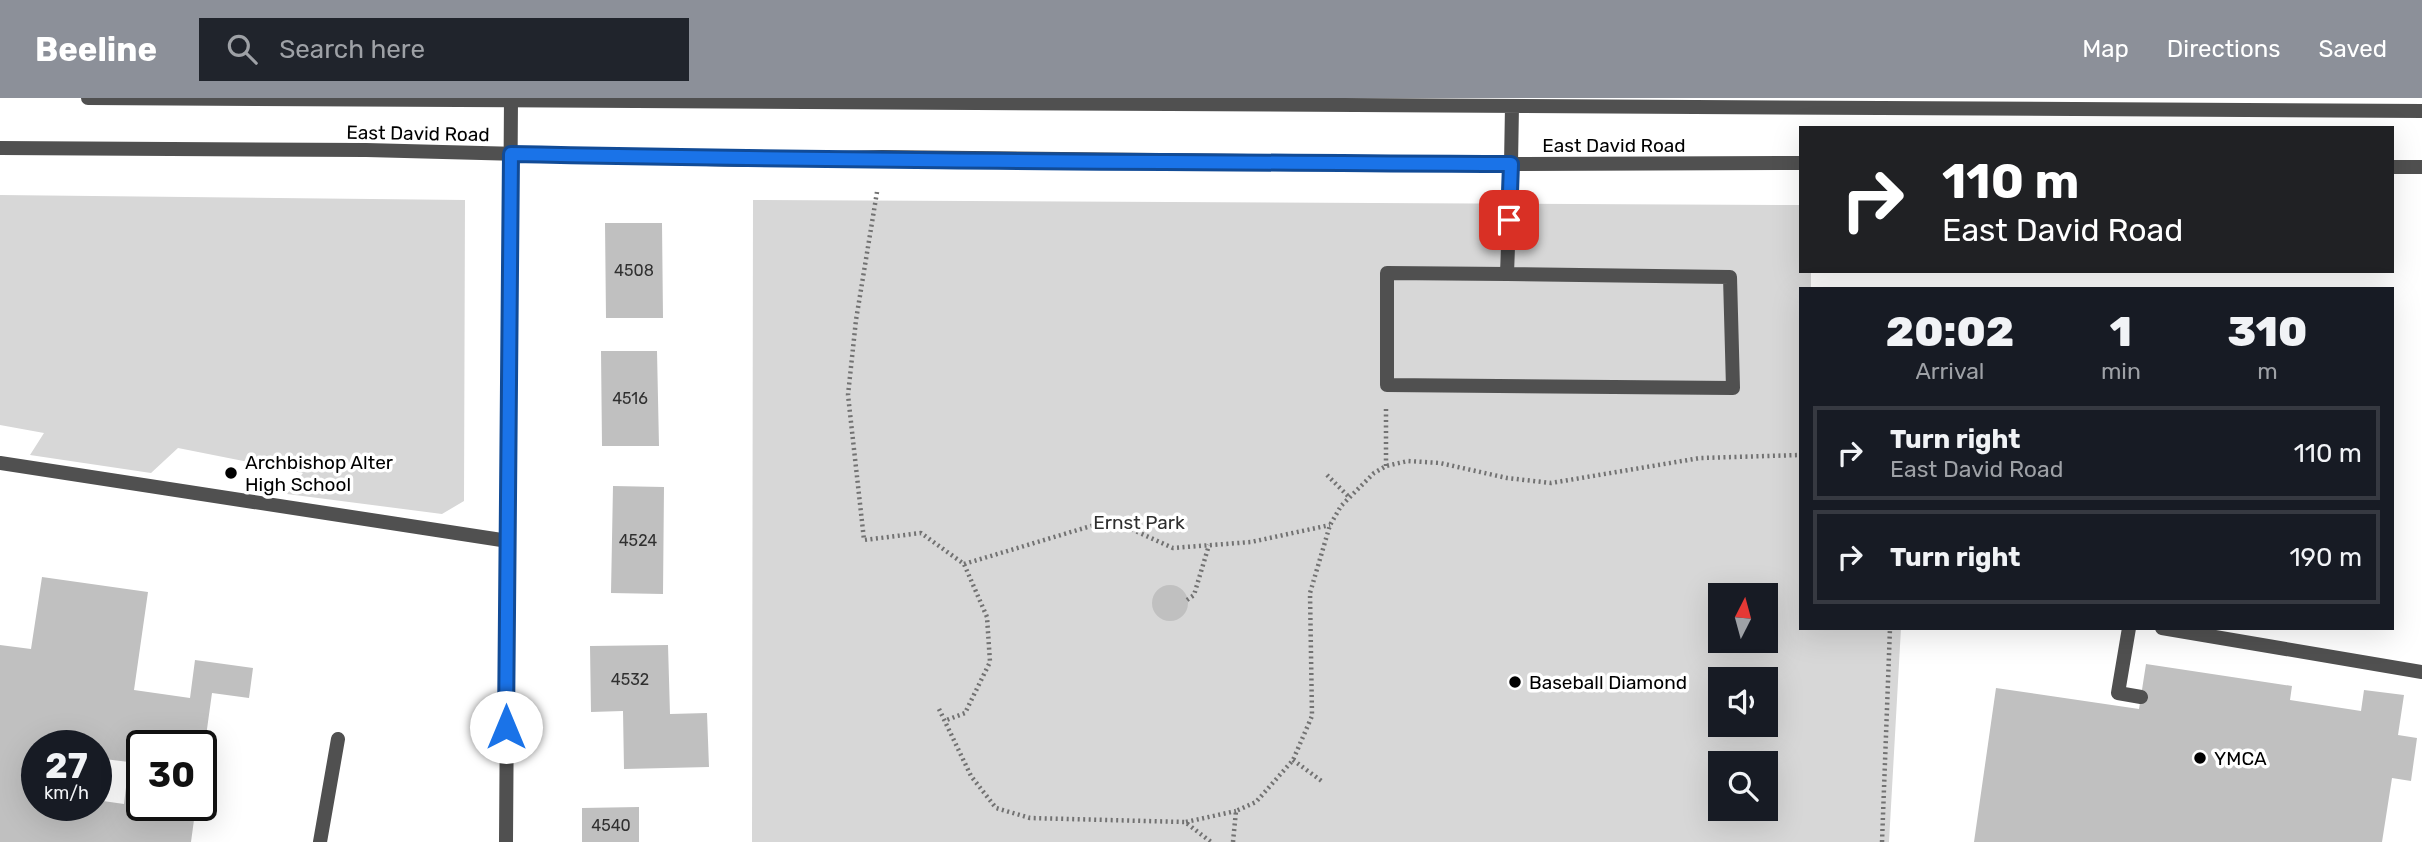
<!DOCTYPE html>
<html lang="en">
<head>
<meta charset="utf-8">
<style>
  body { margin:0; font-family:Rubik,sans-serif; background:#20242c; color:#f1f3f6; height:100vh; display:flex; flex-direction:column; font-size:26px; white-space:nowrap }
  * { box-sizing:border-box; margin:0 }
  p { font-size:23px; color:#9ea1a6 }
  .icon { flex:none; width:38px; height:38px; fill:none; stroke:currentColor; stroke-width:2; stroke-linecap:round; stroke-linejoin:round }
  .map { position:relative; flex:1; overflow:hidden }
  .drawer { position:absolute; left:1799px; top:189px; width:595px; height:343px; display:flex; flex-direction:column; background:#171b24; border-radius:0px; box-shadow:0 7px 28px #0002 }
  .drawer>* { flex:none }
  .hud { position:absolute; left:1799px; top:28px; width:595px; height:147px; border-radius:0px; box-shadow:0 7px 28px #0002; background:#202124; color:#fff; overflow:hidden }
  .needle { width:46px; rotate:6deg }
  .controls { position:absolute; left:1708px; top:485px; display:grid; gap:14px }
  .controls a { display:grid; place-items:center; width:70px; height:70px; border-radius:0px; background:#171b24; box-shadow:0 7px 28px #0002; font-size:35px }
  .speed { position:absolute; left:21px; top:632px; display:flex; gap:14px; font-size:35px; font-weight:700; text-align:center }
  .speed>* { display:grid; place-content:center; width:91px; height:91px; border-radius:50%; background:#171b24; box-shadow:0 7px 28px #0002; line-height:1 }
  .speed small { font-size:18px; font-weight:400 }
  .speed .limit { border:4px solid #111; border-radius:10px; background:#fff; color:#111 }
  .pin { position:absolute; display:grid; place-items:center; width:60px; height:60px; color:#fff; margin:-30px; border-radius:14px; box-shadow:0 4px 10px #0006 }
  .me { position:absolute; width:77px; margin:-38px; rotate:0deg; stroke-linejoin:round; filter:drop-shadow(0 0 5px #0008) }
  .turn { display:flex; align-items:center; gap:24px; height:147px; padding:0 28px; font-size:32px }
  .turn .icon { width:91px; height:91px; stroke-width:2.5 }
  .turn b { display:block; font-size:49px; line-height:60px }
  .eta { display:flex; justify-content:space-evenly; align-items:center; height:119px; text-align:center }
  .eta b { font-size:42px; font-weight:800; line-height:49px }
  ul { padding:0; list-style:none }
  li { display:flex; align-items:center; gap:21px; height:94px; margin:0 14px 10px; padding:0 14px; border:4px solid #363941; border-radius:0px }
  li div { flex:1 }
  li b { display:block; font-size:26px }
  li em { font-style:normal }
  header { display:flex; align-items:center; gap:42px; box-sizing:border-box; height:98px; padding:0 35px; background:#8c9099; color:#fff }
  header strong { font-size:33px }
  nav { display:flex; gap:38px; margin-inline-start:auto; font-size:24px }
  .search { width:490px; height:63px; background:#20242c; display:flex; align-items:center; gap:18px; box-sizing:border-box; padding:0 24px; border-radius:0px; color:#9ea1a6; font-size:26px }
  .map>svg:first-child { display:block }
  .green { fill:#d7d7d7; fill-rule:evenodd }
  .building { fill:#c0c0c0; fill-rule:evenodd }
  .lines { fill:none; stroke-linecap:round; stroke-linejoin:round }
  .path { stroke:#727272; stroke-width:4.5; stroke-dasharray:2 3.5; stroke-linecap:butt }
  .service { stroke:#505050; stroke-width:14 }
  .minor { stroke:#505050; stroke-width:14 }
  .tertiary { stroke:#505050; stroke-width:14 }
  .route-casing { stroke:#114b97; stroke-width:18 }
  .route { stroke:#1a73e8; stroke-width:12 }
  .poi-dot { fill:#000; stroke:#fff; stroke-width:2.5 }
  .labels { text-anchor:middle; stroke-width:7; stroke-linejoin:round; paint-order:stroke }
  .number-label { font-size:16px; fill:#303030 }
  .street-label { font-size:19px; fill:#000; stroke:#fff }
  .poi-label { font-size:19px; fill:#000; stroke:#fff; text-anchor:start }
  .park-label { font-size:19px; fill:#2e2e2e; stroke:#fff }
</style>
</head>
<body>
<header>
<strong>Beeline</strong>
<div class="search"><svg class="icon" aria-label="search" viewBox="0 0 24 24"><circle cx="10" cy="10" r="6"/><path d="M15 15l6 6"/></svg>Search here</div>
<nav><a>Map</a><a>Directions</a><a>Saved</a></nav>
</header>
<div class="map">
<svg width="2422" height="744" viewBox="0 0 2422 744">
  <rect width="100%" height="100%" fill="#fff"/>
  <!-- green -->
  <path class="green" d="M0,97L465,102L464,403L442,416L287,396L303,375L178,350L151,375L30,357L44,335L0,327Z
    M753,102L1801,107V173H1811V191H1801V530H1901L1889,744H752ZM1720,497H1766V542H1720ZM1720,581H1766V626H1720ZM1720,665H1766V710H1720Z"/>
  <!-- building -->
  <path class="building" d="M605,125H662L663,220H606Z
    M601,253H657L659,348H602Z
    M613,388L664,389L663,496L611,495Z
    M42,479L148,494L134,592L190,600L195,562L253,570L249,600L212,595L203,660L201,648H142V707H196L191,744H0V547L31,551ZM37,648H96V660L129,664L124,706L96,702V707H37Z
    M1152 505a18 18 0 1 1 36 0a18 18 0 1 1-36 0Z
    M668,547L670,616L707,615L709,669L624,671L623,613L591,614L590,548Z
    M2146,566L2292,588L2290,602L2361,613L2364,592L2404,597L2398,637L2417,640L2411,683L2392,680L2382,744H1974L1996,590L2139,611Z
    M639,709V744H582V710Z"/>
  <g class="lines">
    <!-- path -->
    <path class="path" d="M877,94L856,222L848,297L864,442L921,435L964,466L987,519L990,564L965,615L944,623
      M1386,368V310
      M1327,377L1350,400
      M964,466L1111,422L1173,450L1251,444L1330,427
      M1187,502L1194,497L1209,447
      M939,611L971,678L996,710L1030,720L1185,724L1211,744
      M1293,662L1323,684
      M1186,724L1236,713
      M1233,744L1236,713L1256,704L1293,662L1312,618L1310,495L1330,427L1341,408L1374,375L1386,368L1408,363L1440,365L1507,380L1551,385L1700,360L1801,357
      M1882,744L1890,530"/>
    <!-- service -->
    <path class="service" d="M1507,176L1387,175V287L1733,290L1730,179L1507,176L1511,66
      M0,365L508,443
      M2129,530L2118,595L2141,599
      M2162,530L2422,574
      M320,744L338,641"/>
    <!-- minor -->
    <path class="minor" d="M506,744L511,0"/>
    <!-- tertiary -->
    <path class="tertiary" d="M88,0L2422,13
      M0,50L366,52L744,62L882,59L1511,66L1801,65
      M1511,66L1512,8
      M2392,69H2422"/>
  </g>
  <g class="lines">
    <defs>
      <path id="route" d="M506,629L511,56C844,63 1178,64 1511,66L1509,122"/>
    </defs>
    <!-- route casing -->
    <use href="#route" class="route-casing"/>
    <!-- route -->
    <use href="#route" class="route"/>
  </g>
  <!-- markers -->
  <g class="poi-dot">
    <circle cx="231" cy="375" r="7"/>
    <circle cx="1515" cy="584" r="7"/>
    <circle cx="2200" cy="660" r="7"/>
  </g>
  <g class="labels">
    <!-- number labels -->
    <g class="number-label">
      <text x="634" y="178">4508</text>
      <text x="630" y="306">4516</text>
      <text x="638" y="448">4524</text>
      <text x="630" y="587">4532</text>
      <text x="611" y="733">4540</text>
    </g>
    <!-- street labels -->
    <g class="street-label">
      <text transform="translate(418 35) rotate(1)" y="7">East David Road</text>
      <text x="1614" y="54">East David Road</text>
    </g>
    <!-- poi labels -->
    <g class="poi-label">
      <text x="245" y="371">Archbishop Alter<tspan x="245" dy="22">High School</tspan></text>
      <text x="1529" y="591">Baseball Diamond</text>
      <text x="2214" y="667">YMCA</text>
    </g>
    <!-- park labels -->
    <g class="park-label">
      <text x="1139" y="431">Ernst Park</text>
    </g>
  </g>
</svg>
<div class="controls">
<a><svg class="needle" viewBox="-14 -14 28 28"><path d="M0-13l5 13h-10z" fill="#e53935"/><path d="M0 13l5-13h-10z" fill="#9ea1a6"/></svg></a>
<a><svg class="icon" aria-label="sound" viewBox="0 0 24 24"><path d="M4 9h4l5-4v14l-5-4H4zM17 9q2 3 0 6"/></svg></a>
<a><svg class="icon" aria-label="search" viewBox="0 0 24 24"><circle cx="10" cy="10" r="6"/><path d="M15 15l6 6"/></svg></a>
</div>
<div class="speed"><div>27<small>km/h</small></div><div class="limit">30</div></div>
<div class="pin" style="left:1509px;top:122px;background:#d93025"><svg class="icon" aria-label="arrive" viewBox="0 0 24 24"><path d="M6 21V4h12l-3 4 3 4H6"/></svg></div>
<svg class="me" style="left:506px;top:629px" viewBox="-20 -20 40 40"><circle r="19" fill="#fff"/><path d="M0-13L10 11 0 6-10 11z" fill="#1a73e8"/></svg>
<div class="hud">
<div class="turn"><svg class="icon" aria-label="right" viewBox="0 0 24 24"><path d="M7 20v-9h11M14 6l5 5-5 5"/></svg><div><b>110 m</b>East David Road</div></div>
</div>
<section class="drawer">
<div class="eta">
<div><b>20:02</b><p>Arrival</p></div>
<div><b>1</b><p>min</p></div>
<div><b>310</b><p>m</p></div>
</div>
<ul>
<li><svg class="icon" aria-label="right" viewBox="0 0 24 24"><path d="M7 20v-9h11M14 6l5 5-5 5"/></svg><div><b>Turn right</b><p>East David Road</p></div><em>110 m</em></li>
<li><svg class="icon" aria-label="right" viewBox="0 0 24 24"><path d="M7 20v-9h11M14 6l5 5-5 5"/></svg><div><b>Turn right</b></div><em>190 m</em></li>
</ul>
</section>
</div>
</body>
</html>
